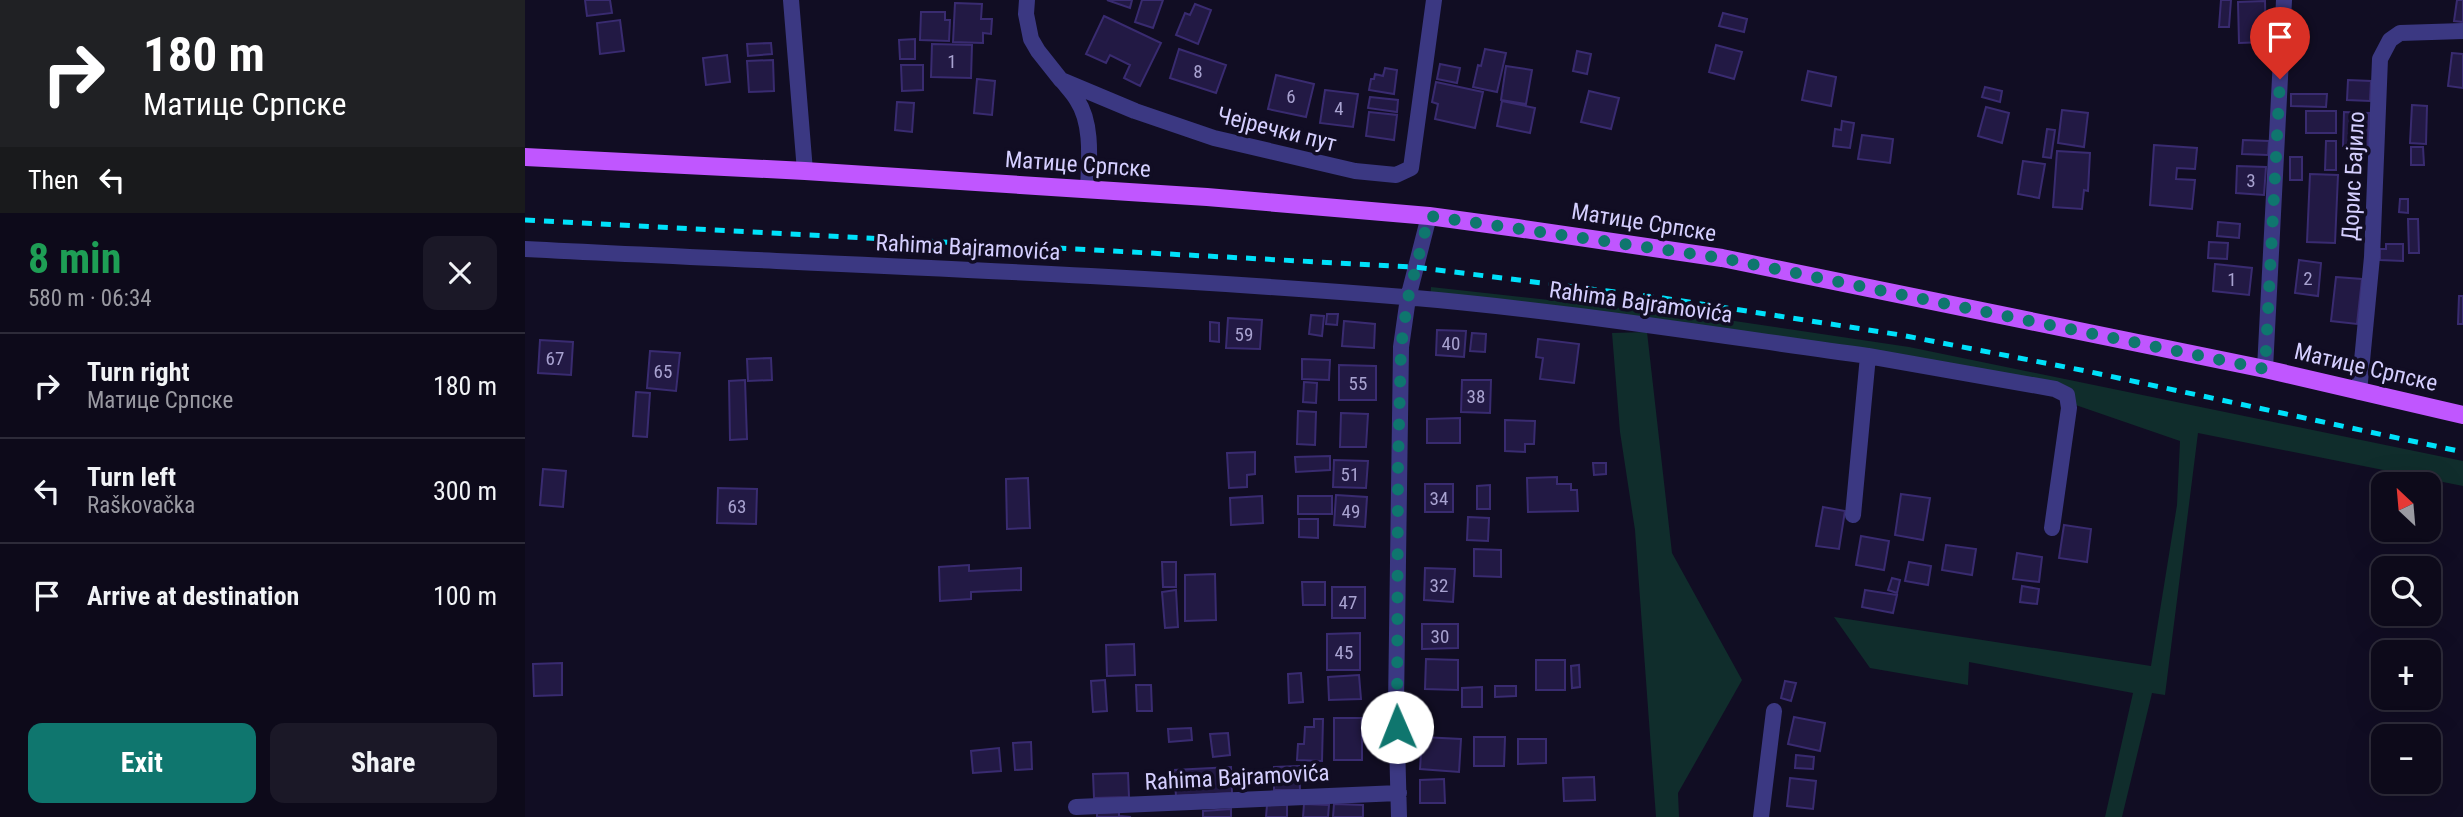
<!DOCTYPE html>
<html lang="en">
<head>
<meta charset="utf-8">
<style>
  body { margin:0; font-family:"Roboto Condensed",sans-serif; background:#1b1827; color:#f1f3f6; height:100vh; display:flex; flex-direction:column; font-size:26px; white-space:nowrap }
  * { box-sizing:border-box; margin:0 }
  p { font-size:23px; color:#9a9aa2 }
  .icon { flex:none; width:38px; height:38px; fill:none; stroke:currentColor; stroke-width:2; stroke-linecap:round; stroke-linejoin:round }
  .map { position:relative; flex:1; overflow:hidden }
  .sheet { display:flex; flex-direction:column; background:#0d0a1a; width:525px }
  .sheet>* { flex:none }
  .hud { background:#202124; color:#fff; overflow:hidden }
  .needle { width:46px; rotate:334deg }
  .buttons { position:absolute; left:1846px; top:472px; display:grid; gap:14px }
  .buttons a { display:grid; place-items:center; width:70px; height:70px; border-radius:14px; background:#0d0a1a; box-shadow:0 7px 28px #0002,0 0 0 2px #2d2b39; font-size:35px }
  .pin { position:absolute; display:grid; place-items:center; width:60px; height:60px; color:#fff; margin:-72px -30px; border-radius:50% 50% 50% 0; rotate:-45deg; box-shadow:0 0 7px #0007 }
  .pin .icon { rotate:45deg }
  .me { position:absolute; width:77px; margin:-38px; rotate:359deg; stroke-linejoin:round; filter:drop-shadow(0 0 5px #0008) }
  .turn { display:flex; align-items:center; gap:24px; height:147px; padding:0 28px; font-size:32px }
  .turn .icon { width:91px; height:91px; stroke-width:2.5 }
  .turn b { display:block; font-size:49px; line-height:60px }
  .then { display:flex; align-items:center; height:66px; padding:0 28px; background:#0003; gap:14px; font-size:26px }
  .round { display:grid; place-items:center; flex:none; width:74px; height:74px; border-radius:14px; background:#1b1827 }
  .headline { display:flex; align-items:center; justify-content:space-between; height:119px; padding:0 28px }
  h1 { font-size:42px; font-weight:700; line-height:52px; color:#1e9e55 }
  .cta { display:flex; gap:14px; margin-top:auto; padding:14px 28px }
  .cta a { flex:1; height:80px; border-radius:14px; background:#0f766e; color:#fff; font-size:28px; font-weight:700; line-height:80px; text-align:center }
  .cta a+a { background:#1b1827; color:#f1f3f6 }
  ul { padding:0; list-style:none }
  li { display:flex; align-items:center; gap:21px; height:105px; padding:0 28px; border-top:2px solid #2d2b39 }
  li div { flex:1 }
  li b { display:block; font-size:26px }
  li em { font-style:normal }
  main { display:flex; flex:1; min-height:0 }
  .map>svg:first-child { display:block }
  .green { fill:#102d2c }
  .building { fill:#221944; stroke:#392b70; stroke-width:2 }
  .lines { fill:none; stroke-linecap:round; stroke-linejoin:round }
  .minor { stroke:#3b3882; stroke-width:16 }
  .primary { stroke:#c056ff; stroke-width:18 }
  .rail { stroke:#00e1fa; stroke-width:5; stroke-dasharray:10 9; stroke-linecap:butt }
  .route { stroke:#0f766e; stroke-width:12; stroke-dasharray:0 21.6 }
  .labels { text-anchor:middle; stroke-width:7; stroke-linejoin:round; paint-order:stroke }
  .number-label { font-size:19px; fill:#a8a2d0 }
  .street-label { font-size:23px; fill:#d5cfff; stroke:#110d23 }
</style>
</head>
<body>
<main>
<section class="sheet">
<div class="hud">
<div class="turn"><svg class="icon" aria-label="right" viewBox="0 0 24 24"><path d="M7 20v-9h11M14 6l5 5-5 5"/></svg><div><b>180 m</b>Матице Српске</div></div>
<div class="then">Then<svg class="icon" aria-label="left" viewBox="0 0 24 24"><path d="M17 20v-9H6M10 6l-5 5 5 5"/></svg></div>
</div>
<div class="headline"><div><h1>8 min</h1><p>580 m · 06:34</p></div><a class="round"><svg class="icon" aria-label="close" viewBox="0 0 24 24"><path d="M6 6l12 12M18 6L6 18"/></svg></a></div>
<ul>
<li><svg class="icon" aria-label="right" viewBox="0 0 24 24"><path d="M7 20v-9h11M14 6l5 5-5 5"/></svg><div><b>Turn right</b><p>Матице Српске</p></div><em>180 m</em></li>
<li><svg class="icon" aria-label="left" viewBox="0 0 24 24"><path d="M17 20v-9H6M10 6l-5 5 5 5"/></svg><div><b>Turn left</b><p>Raškovačka</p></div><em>300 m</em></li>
<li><svg class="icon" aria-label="arrive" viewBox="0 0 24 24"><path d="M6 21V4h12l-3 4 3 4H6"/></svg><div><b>Arrive at destination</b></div><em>100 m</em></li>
</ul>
<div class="cta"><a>Exit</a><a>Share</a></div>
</section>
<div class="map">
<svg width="1938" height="817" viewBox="0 0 1938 817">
  <rect width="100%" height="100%" fill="#110d23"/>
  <!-- green -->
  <path class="green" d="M906,287L1196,319L1384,347L1938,461V486L1673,433L1640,695L1627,693L1597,817H1580L1608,693L1444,662L1443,685L1345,668L1309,617L1626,666L1652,505L1655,441L1539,401L1541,390L905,301Z
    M1122,332L1147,553L1217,680L1153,793L1154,817H1131L1110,530L1095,432L1087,333Z"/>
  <!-- building -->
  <path class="building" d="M60,0H85L87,13L62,16Z
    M582,0H607L605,8Z
    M617,0H638L628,28L610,22Z
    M1696,0H1706L1704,27H1694Z
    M1932,0H1938V22L1929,21Z
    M1740,1L1741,42L1714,43L1713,2Z
    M430,3L457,4L456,19H467L466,34L458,33V43L428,42Z
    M670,4L686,10L673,44L651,35L660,13L665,15Z
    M396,12H420V20H425L424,41L395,40Z
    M1198,13L1222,19L1219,32L1194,26Z
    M579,16L636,43L615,86L599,78L605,65L585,55L581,63L561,54Z
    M95,20L99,51L75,54L72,23Z
    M390,39V59H375L374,40Z
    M246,43L247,54L223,56L222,44Z
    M407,44L447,45L446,78L406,77Z
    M1191,45L1217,52L1209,79L1184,72Z
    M654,49L701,65L691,93L645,78Z
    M960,49L981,53L972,92L948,87L953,65L956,66Z
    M1052,51L1066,54L1062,74L1048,71Z
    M1927,53L1938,54V88L1923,86Z
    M202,55L205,82L181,85L178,58Z
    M248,60L249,91L224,92L222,61Z
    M915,64L935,68L932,83L912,79Z
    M376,65H398V90L377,91Z
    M981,66L1007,70L1001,104L976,100Z
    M860,68L872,70L869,94L844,90L846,79H849L850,74L858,76Z
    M1283,71L1311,77L1306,106L1277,100Z
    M751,75L789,84L781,117L743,109Z
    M452,79L470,81L467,115L449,113Z
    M1823,80L1846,81L1845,101L1822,100Z
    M911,82L958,92L950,128L910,119L913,104L907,102Z
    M1460,87L1477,91L1475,102L1457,97Z
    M800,90L833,94L828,127L795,123Z
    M1064,91L1094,98L1086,129L1056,122Z
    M1766,94H1802L1801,107L1766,106Z
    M845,97L873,100L872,112L843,108Z
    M977,101L1010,108L1005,133L972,126Z
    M372,102L389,103L387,132L370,130Z
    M1887,105L1902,106L1901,144L1885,143Z
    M1461,107L1484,113L1477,143L1453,136Z
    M1537,110L1563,113L1559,147L1533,143Z
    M1781,111H1811V133H1781Z
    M844,112L872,115L869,140L841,136Z
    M1819,112L1844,113L1843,146H1818Z
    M1317,121L1329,123L1325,148L1308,146L1310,129L1316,130Z
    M1522,129L1530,130L1526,158L1518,157Z
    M1337,135L1368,139L1365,163L1333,159Z
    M1718,140L1744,141L1743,155L1717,154Z
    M1801,141H1811V170H1800Z
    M1629,145L1672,148L1670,169L1652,168L1651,179L1670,180L1667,209L1625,205Z
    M1886,147H1898L1899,165H1886Z
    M1532,151L1565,153L1563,191L1559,190L1557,209L1528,207Z
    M1765,157H1777V180H1765Z
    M1498,161L1520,164L1514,198L1493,194Z
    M1712,166L1741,167L1739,195L1711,193Z
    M1785,174L1813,175L1810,243L1782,242Z
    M1875,199H1883V213L1874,212Z
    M1883,219H1893L1894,253H1884Z
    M1693,222L1715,224L1714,238L1692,236Z
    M1684,242L1703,243L1702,259L1683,258Z
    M1861,244H1878V261L1855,260V249H1861Z
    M1774,260L1796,263L1793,296L1770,293Z
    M1690,264L1727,268L1724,295L1688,291Z
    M1811,277L1837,279L1832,324L1806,321Z
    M1934,296H1938V324H1933Z
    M802,314H813L812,325L801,324Z
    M786,315L799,316L797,336L784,334Z
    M703,318L737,320L735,349L701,348Z
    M819,321L850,324L849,348L817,346Z
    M685,322L694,323V342L685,341Z
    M912,330L941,331L939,357L911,355Z
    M947,333L961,334L960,352L945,351Z
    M1013,339L1054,344L1049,383L1015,379L1018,358L1011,357Z
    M15,340L48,342L46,375L13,373Z
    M125,351L155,353L151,391L122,388Z
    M246,358L247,380L223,381L222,359Z
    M777,359L805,360L804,380L777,379Z
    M814,365L851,366V400H814Z
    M220,380L222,439L205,440L204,381Z
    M937,380H966L965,413L936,412Z
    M779,382L792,383L791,403L778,402Z
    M111,392L125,393L122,437L108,436Z
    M773,411L791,412L790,445L772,444Z
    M816,413L843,414L841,447H815Z
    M935,418V443H902V419Z
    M980,420L1010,421L1009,444H1000V452L980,451Z
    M730,452V474L722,475V487L704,488L702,453Z
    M805,456V470L771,472L770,457Z
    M809,460L843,461L841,488L808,487Z
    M1068,463H1081V474L1069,475Z
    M18,469L41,471L38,507L15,505Z
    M1032,477V484H1046V490H1052L1053,511L1003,512L1002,478Z
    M503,478L505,528L482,529L481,479Z
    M900,484H928V512H900Z
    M965,485V509H952V486Z
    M193,488L232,489L231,524L192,523Z
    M1376,494L1405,498L1398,540L1370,535Z
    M811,495L842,497L840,527L809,525Z
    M737,496L738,523L706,525L705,498Z
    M773,496H807V514H773Z
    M1298,507L1320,511L1314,549L1291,546Z
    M943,517L964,518L963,541L942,540Z
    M774,519H793V538L774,537Z
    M1539,525L1566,529L1562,562L1534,558Z
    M1336,536L1364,541L1359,570L1331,565Z
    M1421,545L1451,549L1447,575L1417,570Z
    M949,549L976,550V577L949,576Z
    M1492,553L1517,557L1514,582L1488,579Z
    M637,562H651V587H638Z
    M1384,562L1406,566L1403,585L1380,581Z
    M444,565V571L496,568V590L446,592V599L415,601L414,567Z
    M900,568L930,569L928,602L899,600Z
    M690,574L691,620L660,621V575Z
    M1367,578L1375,580L1372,593L1363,590Z
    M777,582H800V605H778Z
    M1497,586L1514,589L1512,604L1495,602Z
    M807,587H840V618H807Z
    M651,590L653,627L640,628L637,592Z
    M1340,590L1372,595L1368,613L1337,607Z
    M897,624H933V648L897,649Z
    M835,633V670H802V634Z
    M609,644L610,675L582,676L581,645Z
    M901,659L933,660V690L900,689Z
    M1011,660H1040V690H1011Z
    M37,663V695L9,696L8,664Z
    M1054,665L1055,687L1047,688L1046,666Z
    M776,673L778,702L764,703L763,674Z
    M834,675L836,699L804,700L803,677Z
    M580,680L582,711L568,712L566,681Z
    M1260,681L1271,683L1266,701L1256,698Z
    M611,685H626L627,711H612Z
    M970,686H991V696L970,697Z
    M957,687V707H937V688Z
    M1269,717L1300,723L1295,751L1263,744Z
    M809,718H837V760H809Z
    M789,719H798L797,761L772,760L773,744H779L780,727H789Z
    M666,728L667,740L644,742L643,729Z
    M703,733L705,755L688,757L685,734Z
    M897,737L936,739L934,772L895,769Z
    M949,737H980L979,766H949Z
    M993,739H1021V763L993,764Z
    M506,742L507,769L490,770L488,743Z
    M474,748L476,771L448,773L446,751Z
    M1271,755L1289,757L1288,769L1270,768Z
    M774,766L775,790H749V767Z
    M706,767L707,793L651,796L649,770Z
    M603,773L604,797L569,798L568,774Z
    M1069,777L1070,800L1039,801L1038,778Z
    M1265,778L1291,781L1288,809L1262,806Z
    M919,779L920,803H895V780Z
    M779,804L804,805L803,817H778Z
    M809,804L838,805V817H808Z
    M742,805H762V817H741Z
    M706,809V817H678V811Z
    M594,812V816L606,817H572V813Z"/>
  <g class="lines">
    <!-- minor -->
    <path class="minor" d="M266,0L280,171
      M502,0L501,14L506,39L513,51L536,80L610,111L689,138L830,171L871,175L886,168L909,0
      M538,82C543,88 548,93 552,100C568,124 564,161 563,189
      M0,249C293,264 587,273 879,297C1034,310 1189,335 1343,356L1328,515
      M1343,356L1530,389L1542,395L1544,408L1527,528
      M1740,369L1759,0
      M1834,392L1847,257L1855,59L1865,40L1875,33L1938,31
      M551,807L874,793
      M874,817L871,705L876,347L883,298L904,216
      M1236,817L1249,711"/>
    <!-- primary -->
    <path class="primary" d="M0,157L280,171L682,197L904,216L992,228L1197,258L1740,369L1938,415"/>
    <!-- rail -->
    <path class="rail" d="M0,220L889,267L1138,298L1376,335L1561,371L1938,452"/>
  </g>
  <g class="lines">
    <!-- route -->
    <path class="route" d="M872,727L873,467L876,347L883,298L904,216L1197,258L1740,369L1755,79"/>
  </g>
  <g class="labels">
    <!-- number labels -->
    <g class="number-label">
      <text x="427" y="68">1</text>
      <text x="673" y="78">8</text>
      <text x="766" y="103">6</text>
      <text x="814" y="115">4</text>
      <text x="1726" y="187">3</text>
      <text x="1783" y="285">2</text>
      <text x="1707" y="286">1</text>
      <text x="719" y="341">59</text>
      <text x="926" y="350">40</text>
      <text x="30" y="365">67</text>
      <text x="138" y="378">65</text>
      <text x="833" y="390">55</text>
      <text x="951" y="403">38</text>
      <text x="825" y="481">51</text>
      <text x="914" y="505">34</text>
      <text x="212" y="513">63</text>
      <text x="826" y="518">49</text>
      <text x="914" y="592">32</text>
      <text x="823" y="609">47</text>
      <text x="915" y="643">30</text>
      <text x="819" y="659">45</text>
    </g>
    <!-- street labels -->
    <g class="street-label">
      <text transform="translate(752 129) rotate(14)" y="8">Чејречки пут</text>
      <text transform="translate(553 164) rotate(4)" y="8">Матице Српске</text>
      <text transform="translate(1828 176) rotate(-87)" y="8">Дорис Бајило</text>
      <text transform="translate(1119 222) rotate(9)" y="8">Матице Српске</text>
      <text transform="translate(443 247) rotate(3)" y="8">Rahima Bajramovića</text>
      <text transform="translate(1116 302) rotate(8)" y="8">Rahima Bajramovića</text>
      <text transform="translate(1841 367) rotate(13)" y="8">Матице Српске</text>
      <text transform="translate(712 777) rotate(-3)" y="8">Rahima Bajramovića</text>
    </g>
  </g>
</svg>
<div class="buttons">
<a><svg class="needle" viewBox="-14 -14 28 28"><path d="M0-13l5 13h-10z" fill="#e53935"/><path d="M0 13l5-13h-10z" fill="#9a9aa2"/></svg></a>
<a><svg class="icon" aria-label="search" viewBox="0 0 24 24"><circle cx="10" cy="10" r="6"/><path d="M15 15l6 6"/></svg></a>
<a>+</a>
<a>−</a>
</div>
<div class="pin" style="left:1755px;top:79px;background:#d93025"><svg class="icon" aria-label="arrive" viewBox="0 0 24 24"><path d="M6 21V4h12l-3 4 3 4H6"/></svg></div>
<svg class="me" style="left:872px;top:727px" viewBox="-20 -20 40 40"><circle r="19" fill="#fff"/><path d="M0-13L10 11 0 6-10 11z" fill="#0f766e"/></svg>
</div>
</main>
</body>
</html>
